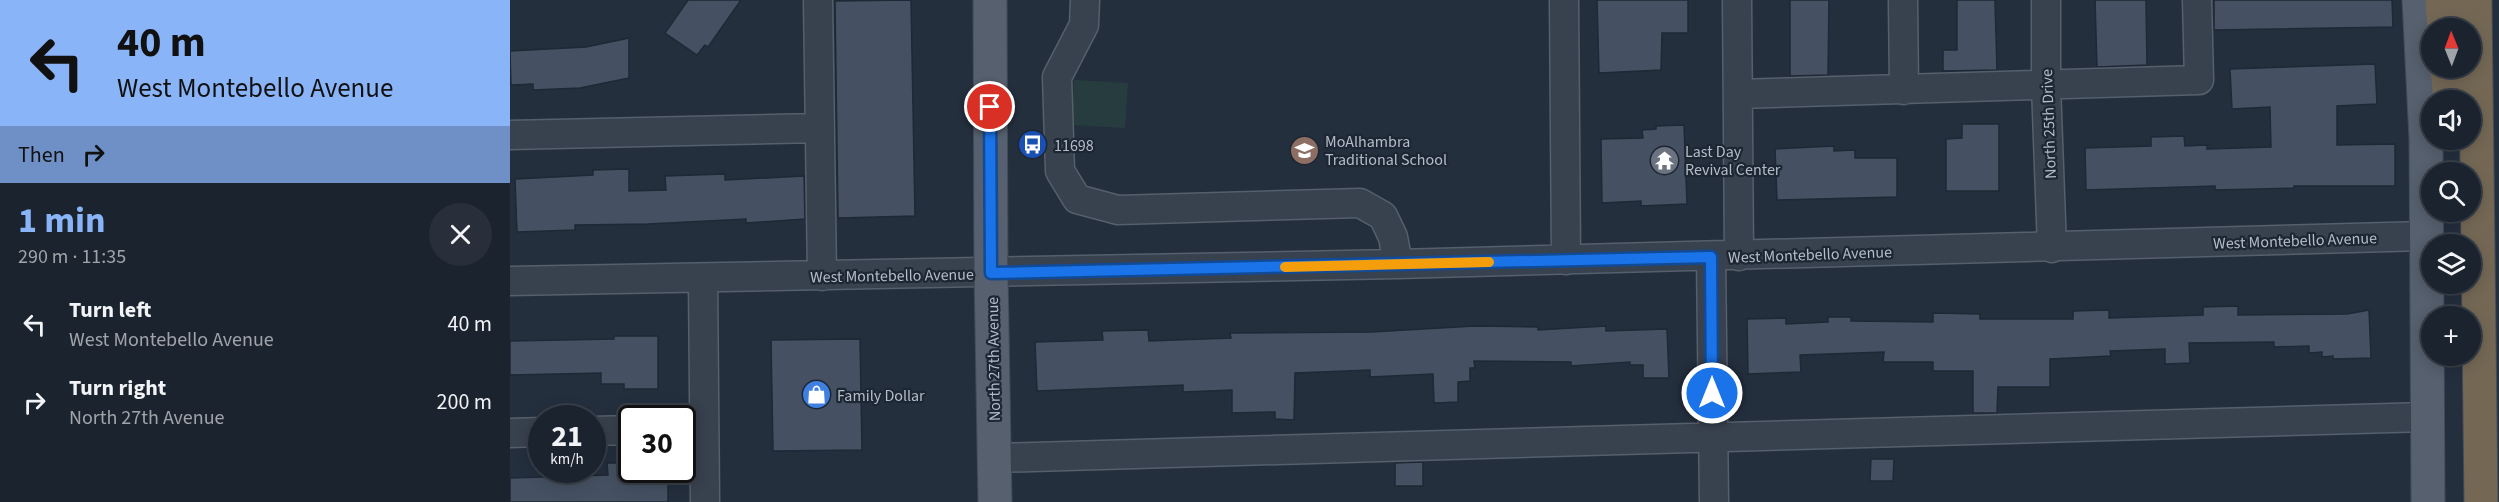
<!DOCTYPE html>
<html lang="en">
<head>
<meta charset="utf-8">
<style>
  body { margin:0; font-family:"Source Sans 3",sans-serif; background:#282f3a; color:#f1f3f6; height:100vh; display:flex; flex-direction:column; font-size:22px; white-space:nowrap }
  * { box-sizing:border-box; margin:0 }
  p { font-size:20px; color:#a0a4aa }
  .icon { flex:none; width:33px; height:33px; fill:none; stroke:currentColor; stroke-width:2; stroke-linecap:round; stroke-linejoin:round }
  .map { position:relative; flex:1; overflow:hidden }
  .side { display:flex; flex-direction:column; background:#1b232e; width:510px }
  .side>* { flex:none }
  .hud { background:#8ab4f8; color:#111; overflow:hidden }
  .needle { width:39px; rotate:359deg }
  .buttons { position:absolute; left:1911px; top:18px; display:grid; gap:12px }
  .buttons a { display:grid; place-items:center; width:60px; height:60px; border-radius:50%; background:#1b232e; box-shadow:0 3px 15px #0003,0 0 0 2px #39404a; font-size:30px }
  .speed { position:absolute; left:18px; top:405px; display:flex; gap:12px; font-size:30px; font-weight:700; text-align:center }
  .speed>* { display:grid; place-content:center; width:78px; height:78px; border-radius:50%; background:#1b232e; box-shadow:0 3px 15px #0003,0 0 0 2px #39404a; line-height:1 }
  .speed small { font-size:15px; font-weight:400 }
  .speed .limit { border:3px solid #111; border-radius:9px; background:#fff; color:#111 }
  .pin { position:absolute; display:grid; place-items:center; width:51px; height:51px; color:#fff; margin:-26px; border:3px solid #fff; border-radius:50%; box-shadow:0 2px 6px #0007 }
  .me { position:absolute; width:66px; margin:-33px; rotate:0deg; stroke-linejoin:round; filter:drop-shadow(0 0 4px #0008) }
  .turn { display:flex; align-items:center; gap:21px; height:126px; padding:0 18px; font-size:27px }
  .turn .icon { width:78px; height:78px; stroke-width:2.5 }
  .turn b { display:block; font-size:42px; line-height:51px }
  .then { display:flex; align-items:center; height:57px; padding:0 18px; background:#0003; gap:12px; font-size:22px }
  .round { display:grid; place-items:center; flex:none; width:63px; height:63px; border-radius:32px; background:#282f3a }
  .headline { display:flex; align-items:center; justify-content:space-between; height:102px; padding:0 18px }
  h1 { font-size:36px; font-weight:700; line-height:45px; color:#8ab4f8 }
  ul { padding:0; list-style:none }
  li { display:flex; align-items:center; gap:18px; height:78px; padding:0 18px }
  li div { flex:1 }
  li b { display:block; font-size:22px }
  li em { font-style:normal }
  main { display:flex; flex:1; min-height:0 }
  .map>svg:first-child { display:block }
  .green { fill:#263c3f }
  .building { fill:#455162; stroke:#1f2835; stroke-width:1.5 }
  .lines { fill:none; stroke-linecap:round; stroke-linejoin:round }
  .minor-casing { stroke:#565f6c; stroke-width:31 }
  .major-casing { stroke:#414a57; stroke-width:35 }
  .highway-casing { stroke:#434c59; stroke-width:35 }
  .minor { stroke:#38414e; stroke-width:28 }
  .major { stroke:#56606e; stroke-width:33 }
  .highway { stroke:#746855; stroke-width:33 }
  .route-casing { stroke:#114b97; stroke-width:15 }
  .route { stroke:#1a73e8; stroke-width:10 }
  .slow { stroke:#f59e0b; stroke-width:10 }
  .labels { text-anchor:middle; stroke-width:4.5; stroke-linejoin:round; paint-order:stroke }
  .street-label { font-size:16px; fill:#b4bcc9; stroke:#1d2633 }
  .poi-label { font-size:16px; fill:#b4bcc9; stroke:#1d2633; text-anchor:start }
</style>
</head>
<body>
<main>
<section class="side">
<div class="hud">
<div class="turn"><svg class="icon" aria-label="left" viewBox="0 0 24 24"><path d="M17 20v-9H6M10 6l-5 5 5 5"/></svg><div><b>40 m</b>West Montebello Avenue</div></div>
<div class="then">Then<svg class="icon" aria-label="right" viewBox="0 0 24 24"><path d="M7 20v-9h11M14 6l5 5-5 5"/></svg></div>
</div>
<div class="headline"><div><h1>1 min</h1><p>290 m · 11:35</p></div><a class="round"><svg class="icon" aria-label="close" viewBox="0 0 24 24"><path d="M6 6l12 12M18 6L6 18"/></svg></a></div>
<ul>
<li><svg class="icon" aria-label="left" viewBox="0 0 24 24"><path d="M17 20v-9H6M10 6l-5 5 5 5"/></svg><div><b>Turn left</b><p>West Montebello Avenue</p></div><em>40 m</em></li>
<li><svg class="icon" aria-label="right" viewBox="0 0 24 24"><path d="M7 20v-9h11M14 6l5 5-5 5"/></svg><div><b>Turn right</b><p>North 27th Avenue</p></div><em>200 m</em></li>
</ul>
</section>
<div class="map">
<svg width="1989" height="502" viewBox="0 0 1989 502">
  <rect width="100%" height="100%" fill="#242f3e"/>
  <!-- green -->
  <path class="green" d="M564,80L618,83L615,128L562,125Z"/>
  <!-- building -->
  <path class="building" d="M178,0H231L198,47L195,45L187,55L155,33Z
    M401,0L405,216L328,218L325,1Z
    M1087,0H1178V33H1152L1151,70L1089,73Z
    M1280,0H1319L1318,75L1280,76Z
    M1447,0H1485L1487,70L1433,71V50H1447Z
    M1585,0H1636L1637,65L1587,67Z
    M1704,0H1882L1883,27L1704,30Z
    M119,38V78L70,88L23,90V84L1,85L0,51L76,47Z
    M1865,64L1867,104L1827,106V145L1885,144V186H1784V188L1705,190V186L1576,190L1575,148L1641,146V137L1674,136L1675,146L1697,145V149L1761,147L1760,107L1722,109L1720,69Z
    M1452,124H1489V191H1436V139L1452,138Z
    M1174,125L1177,204L1131,206V201L1092,203L1091,139L1133,138L1132,130L1146,129V126Z
    M1324,146V151L1345,150V158H1387V197L1267,200L1265,149Z
    M119,169V191L156,190L155,176L215,174V180L294,176L295,219L236,223V219L138,224L65,225V230L7,232L5,179L83,175V170Z
    M1728,306V315L1837,314L1859,310L1861,358L1823,359V356L1812,357V352L1799,353V346L1764,347V342L1679,343L1680,363L1655,364V349L1600,351L1601,356L1540,359V387H1488L1487,413H1463V371H1423V362H1373L1374,352L1290,355L1291,372L1238,374L1237,319L1276,318V324L1318,322V317H1341V321L1423,322V313L1470,314V319H1563V311L1599,310V318L1693,315V307Z
    M965,326L1028,327V330L1096,326V331L1157,329L1159,378H1133V365H1120V362L1061,366V362L964,361L965,368H960V381L948,382V402L924,403L923,374L860,377V370L785,373L784,420L765,419V412L722,413V390L673,392V385L527,391L525,342L593,340L592,331L638,330L639,341L721,338L720,333L861,332Z
    M104,336H148V389H114V384H91V373L0,375V341L104,339Z
    M350,339L352,450L263,451L261,340Z
    M1361,459H1384L1383,481H1360Z
    M913,462V486H885V463Z
    M97,463H122V470H158V502H0V478L98,475Z"/>
  <g class="lines">
    <defs>
      <path id="minor" d="M308,0L312,276
        M575,0L574,25L547,77L550,171L567,199L608,210L850,203L873,216L883,237L888,264
        M1054,0L1056,260
        M1227,0L1229,256
        M1393,0L1394,90
        M1536,0V86L1542,248
        M1228,94L1689,80L1687,0
        M0,135L309,128
        M1201,257L1204,502
        M193,278L195,502
        M0,281L888,264L1915,236
        M82,431L122,430
        M0,433L32,432
        M485,458L1916,417"/>
      <path id="major" d="M480,0L481,273L485,502
        M1909,0L1916,139L1918,502"/>
      <path id="highway" d="M1932,0L1934,28
        M1965,0L1971,502
        M1937,68L1940,100"/>
    </defs>
    <!-- minor casing -->
    <use href="#minor" class="minor-casing"/>
    <!-- major casing -->
    <use href="#major" class="major-casing"/>
    <!-- highway casing -->
    <use href="#highway" class="highway-casing"/>
    <!-- minor -->
    <use href="#minor" class="minor"/>
    <!-- major -->
    <use href="#major" class="major"/>
    <!-- highway -->
    <use href="#highway" class="highway"/>
  </g>
  <g class="lines">
    <defs>
      <path id="route" d="M480,107L481,273L1201,257L1202,393"/>
    </defs>
    <!-- route casing -->
    <use href="#route" class="route-casing"/>
    <!-- route -->
    <use href="#route" class="route"/>
    <!-- slow -->
    <path class="slow" d="M775,267L979,262"/>
  </g>
  <!-- icons -->
  <defs>
    <symbol id="bus-disc" viewBox="-11 -11 22 22"><circle r="9.5" fill="#1a4fb4" stroke="#1d2633"/><path d="M-5-6H5V4H4V6H2V4H-2V6H-4V4H-5ZM-3.5-4V0h7V-4ZM-3.5 1.2v1.5H-2V1.2ZM2 1.2v1.5H3.5V1.2Z" fill="#fff"/></symbol>
    <symbol id="school-disc" viewBox="-11 -11 22 22"><circle r="9.5" fill="#8d6e63" stroke="#1d2633"/><path d="M0-5L7-2L0 1L-7-2ZM-4 1L0 2.5L4 1V4Q0 6-4 4Z" fill="#fff"/></symbol>
    <symbol id="temple-disc" viewBox="-11 -11 22 22"><circle r="9.5" fill="#6b7280" stroke="#1d2633"/><path d="M0-6L5-2H3V0L6.5 2.5H4V6H1.5V3h-3V6H-4V2.5H-6.5L-3 0V-2H-5Z" fill="#fff"/></symbol>
    <symbol id="shop-disc" viewBox="-11 -11 22 22"><circle r="9.5" fill="#3f7fe0" stroke="#1d2633"/><path d="M-5-2.5h2.3a2.7 3.5 0 0 1 5.4 0H5L5.5 6h-11ZM-1.5-2.5h3a1.5 2.3 0 0 0-3 0Z" fill="#fff"/></symbol>
  </defs>
  <g fill-rule="evenodd">
    <use href="#bus-disc" x="506" y="128" width="33" height="33"/>
    <use href="#school-disc" x="778" y="134" width="33" height="33"/>
    <use href="#temple-disc" x="1138" y="144" width="33" height="33"/>
    <use href="#shop-disc" x="290" y="378" width="33" height="33"/>
  </g>
  <g class="labels">
    <!-- street labels -->
    <g class="street-label">
      <text transform="translate(1538 124) rotate(-92)" y="6">North 25th Drive</text>
      <text transform="translate(1785 240) rotate(-2)" y="6">West Montebello Avenue</text>
      <text transform="translate(1300 254) rotate(-2)" y="6">West Montebello Avenue</text>
      <text transform="translate(382 275) rotate(-1)" y="6">West Montebello Avenue</text>
      <text transform="translate(483 359) rotate(-91)" y="6">North 27th Avenue</text>
    </g>
    <!-- poi labels -->
    <g class="poi-label">
      <text x="815" y="147">MoAlhambra<tspan x="815" dy="18">Traditional School</tspan></text>
      <text x="544" y="151">11698</text>
      <text x="1175" y="157">Last Day<tspan x="1175" dy="18">Revival Center</tspan></text>
      <text x="327" y="401">Family Dollar</text>
    </g>
  </g>
</svg>
<div class="buttons">
<a><svg class="needle" viewBox="-14 -14 28 28"><path d="M0-13l5 13h-10z" fill="#e53935"/><path d="M0 13l5-13h-10z" fill="#a0a4aa"/></svg></a>
<a><svg class="icon" aria-label="sound" viewBox="0 0 24 24"><path d="M4 9h4l5-4v14l-5-4H4zM17 9q2 3 0 6"/></svg></a>
<a><svg class="icon" aria-label="search" viewBox="0 0 24 24"><circle cx="10" cy="10" r="6"/><path d="M15 15l6 6"/></svg></a>
<a><svg class="icon" aria-label="layers" viewBox="0 0 24 24"><path d="M12 4l9 5-9 5-9-5zM3 14l9 5 9-5"/></svg></a>
<a>+</a>
</div>
<div class="speed"><div>21<small>km/h</small></div><div class="limit">30</div></div>
<div class="pin" style="left:480px;top:107px;background:#d93025"><svg class="icon" aria-label="arrive" viewBox="0 0 24 24"><path d="M6 21V4h12l-3 4 3 4H6"/></svg></div>
<svg class="me" style="left:1202px;top:393px" viewBox="-20 -20 40 40"><circle r="17" fill="#1a73e8" stroke="#fff" stroke-width="3"/><path d="M0-11L8 9 0 5-8 9z" fill="#fff"/></svg>
</div>
</main>
</body>
</html>
